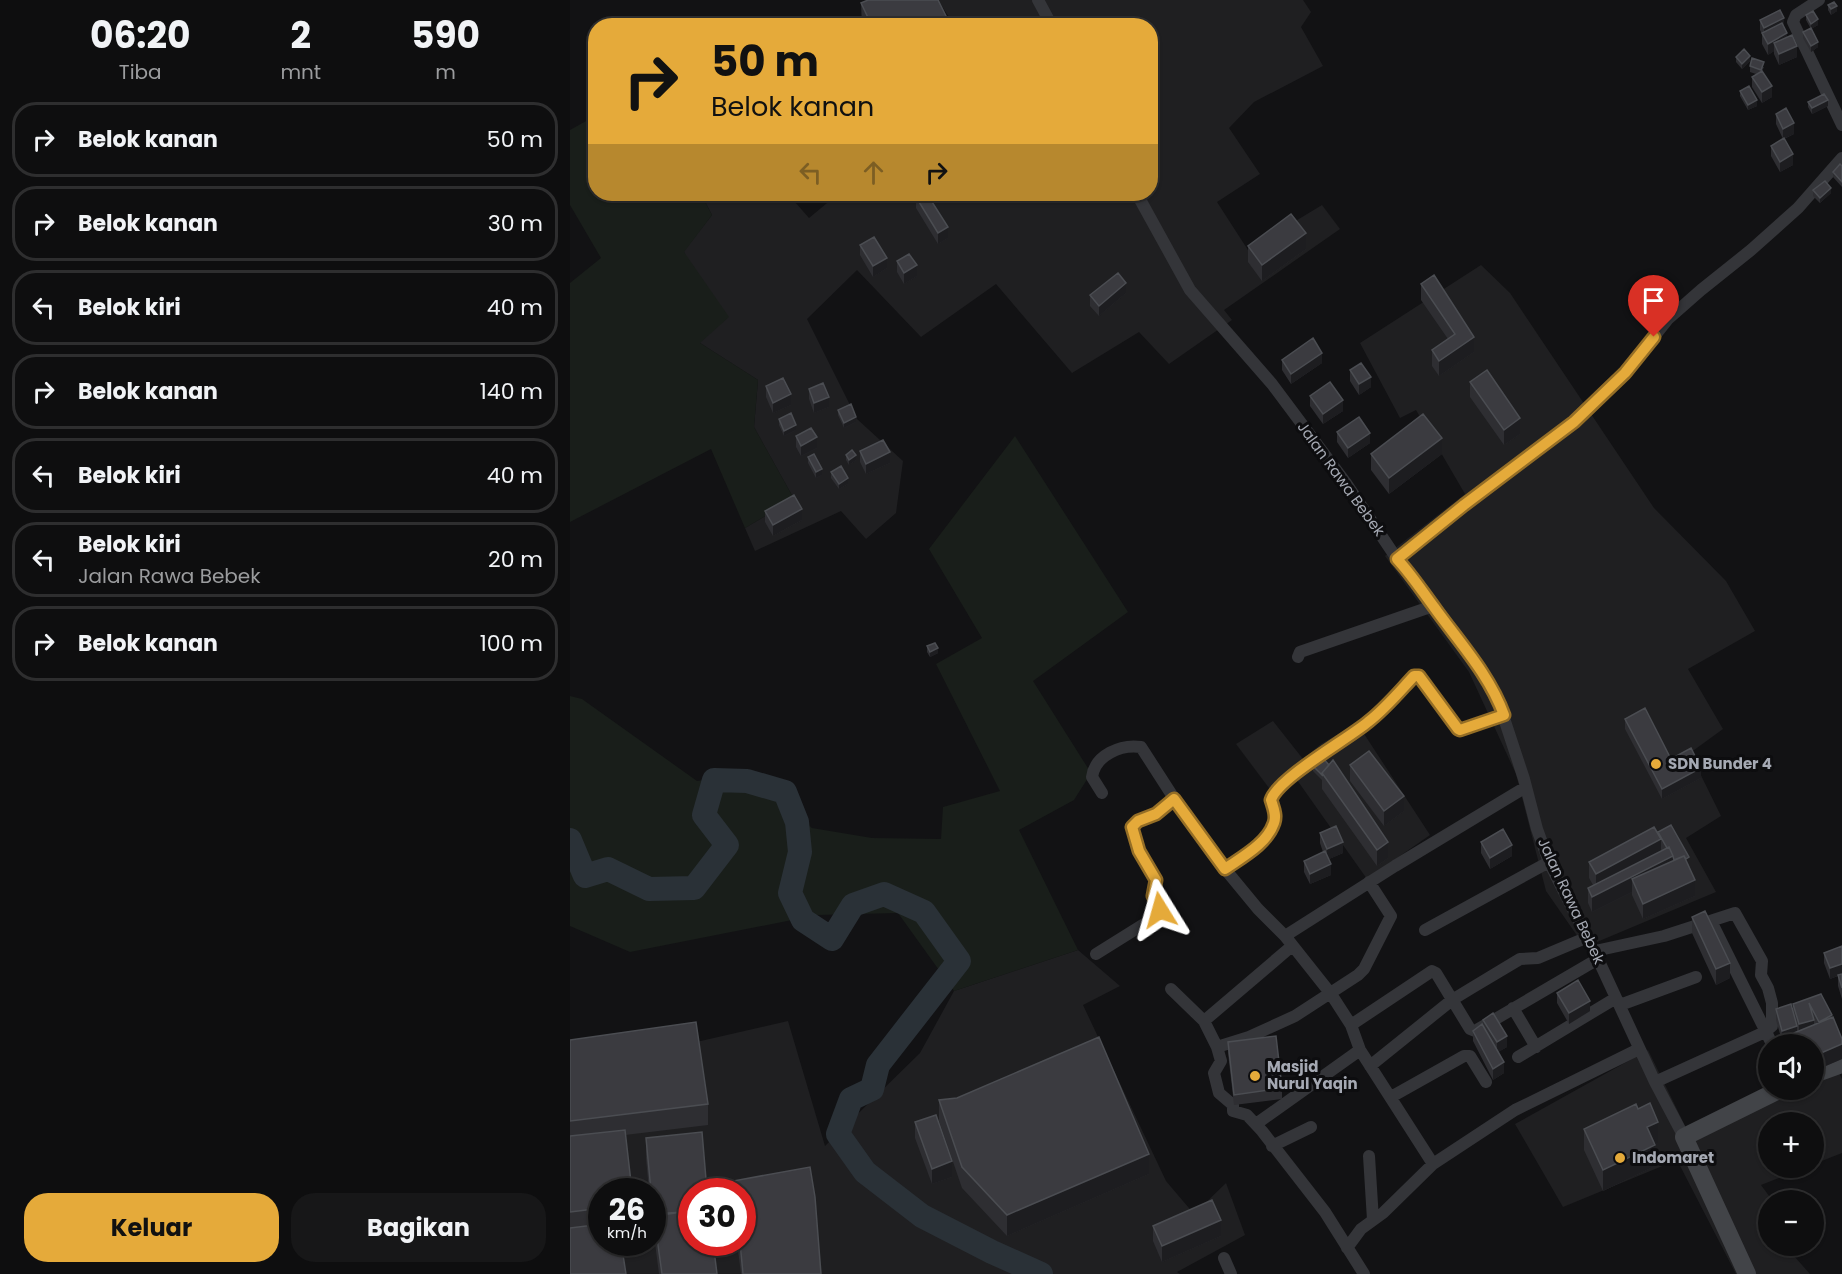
<!DOCTYPE html>
<html lang="id">
<head>
<meta charset="utf-8">
<style>
  body { margin:0; font-family:Poppins,sans-serif; background:#171718; color:#f1f3f6; height:100vh; display:flex; flex-direction:column; font-size:22px; white-space:nowrap }
  * { box-sizing:border-box; margin:0 }
  p { font-size:20px; color:#9b9c9e }
  .icon { flex:none; width:33px; height:33px; fill:none; stroke:currentColor; stroke-width:2; stroke-linecap:round; stroke-linejoin:round }
  .map { position:relative; flex:1; overflow:hidden }
  .side { display:flex; flex-direction:column; background:#0e0e0f; width:570px }
  .side>* { flex:none }
  .hud { position:absolute; left:18px; top:18px; width:570px; height:183px; border-radius:24px; box-shadow:0 2px 4px #0004,0 0 0 2px #2e2e2f; background:#e5aa3a; color:#111; overflow:hidden }
  .buttons { position:absolute; left:1188px; top:1034px; display:grid; gap:12px }
  .buttons a { display:grid; place-items:center; width:66px; height:66px; border-radius:50%; background:#0e0e0f; box-shadow:0 2px 4px #0004,0 0 0 2px #2e2e2f; font-size:30px }
  .speed { position:absolute; left:18px; top:1178px; display:flex; gap:12px; font-size:30px; font-weight:700; text-align:center }
  .speed>* { display:grid; place-content:center; width:78px; height:78px; border-radius:50%; background:#0e0e0f; box-shadow:0 2px 4px #0004,0 0 0 2px #2e2e2f; line-height:1 }
  .speed small { font-size:15px; font-weight:400 }
  .speed .limit { border:9px solid #d22; background:#fff; color:#111 }
  .pin { position:absolute; display:grid; place-items:center; width:51px; height:51px; color:#fff; margin:-62px -26px; border-radius:50% 50% 50% 0; rotate:-45deg; box-shadow:0 0 6px #0007 }
  .pin .icon { rotate:45deg }
  .me { position:absolute; width:66px; margin:-33px; rotate:352deg; stroke-linejoin:round; filter:drop-shadow(0 0 4px #0008) }
  .turn { display:flex; align-items:center; gap:21px; height:126px; padding:0 24px; font-size:27px }
  .turn .icon { width:78px; height:78px; stroke-width:2.5 }
  .turn b { display:block; font-size:42px; line-height:51px }
  .lanes { display:flex; align-items:center; height:57px; padding:0 24px; background:#0003; justify-content:center; gap:30px; direction:ltr }
  .lanes .off { opacity:.35 }
  .eta { display:flex; justify-content:space-evenly; align-items:center; height:102px; text-align:center }
  .eta b { font-size:36px; font-weight:700; line-height:42px }
  .button { display:flex; gap:12px; margin-top:auto; padding:12px 24px }
  .button a { flex:1; height:69px; border-radius:24px; background:#e5aa3a; color:#111; font-size:24px; font-weight:700; line-height:69px; text-align:center }
  .button a+a { background:#171718; color:#f1f3f6 }
  ul { padding:0; list-style:none }
  li { display:flex; align-items:center; gap:18px; height:75px; margin:0 12px 9px; padding:0 12px; border:3px solid #2e2e2f; border-radius:24px }
  li div { flex:1 }
  li b { display:block; font-size:22px }
  li em { font-style:normal }
  main { display:flex; flex:1; min-height:0 }
  .map>svg:first-child { display:block }
  .built { fill:#1f1f21; fill-rule:evenodd }
  .green { fill:#191e1a }
  .lines { fill:none; stroke-linecap:round; stroke-linejoin:round }
  .river { stroke:#2a3137; stroke-width:24 }
  .street { stroke:#343539; stroke-width:12 }
  .secondary { stroke:#424448; stroke-width:18 }
  .wall { fill:#2e2e32 }
  .shaded-wall { fill:#1d1d20 }
  .building { fill:#3b3b40; stroke:#4b4d52; stroke-width:1.5 }
  .route-casing { stroke:#956e26; stroke-width:15 }
  .route { stroke:#e5aa3a; stroke-width:10 }
  .poi-dot { fill:#e5aa3a; stroke:#0d0d0f; stroke-width:2 }
  .labels { text-anchor:middle; stroke-width:6; stroke-linejoin:round; paint-order:stroke }
  .street-label { font-size:15px; fill:#a5a9b3; stroke:#0d0d0f }
  .poi-label { font-size:15px; font-weight:bold; fill:#a5a9b3; stroke:#0d0d0f; text-anchor:start }
</style>
</head>
<body>
<main>
<section class="side">
<div class="eta">
<div><b>06:20</b><p>Tiba</p></div>
<div><b>2</b><p>mnt</p></div>
<div><b>590</b><p>m</p></div>
</div>
<ul>
<li><svg class="icon" aria-label="right" viewBox="0 0 24 24"><path d="M7 20v-9h11M14 6l5 5-5 5"/></svg><div><b>Belok kanan</b></div><em>50 m</em></li>
<li><svg class="icon" aria-label="right" viewBox="0 0 24 24"><path d="M7 20v-9h11M14 6l5 5-5 5"/></svg><div><b>Belok kanan</b></div><em>30 m</em></li>
<li><svg class="icon" aria-label="left" viewBox="0 0 24 24"><path d="M17 20v-9H6M10 6l-5 5 5 5"/></svg><div><b>Belok kiri</b></div><em>40 m</em></li>
<li><svg class="icon" aria-label="right" viewBox="0 0 24 24"><path d="M7 20v-9h11M14 6l5 5-5 5"/></svg><div><b>Belok kanan</b></div><em>140 m</em></li>
<li><svg class="icon" aria-label="left" viewBox="0 0 24 24"><path d="M17 20v-9H6M10 6l-5 5 5 5"/></svg><div><b>Belok kiri</b></div><em>40 m</em></li>
<li><svg class="icon" aria-label="left" viewBox="0 0 24 24"><path d="M17 20v-9H6M10 6l-5 5 5 5"/></svg><div><b>Belok kiri</b><p>Jalan Rawa Bebek</p></div><em>20 m</em></li>
<li><svg class="icon" aria-label="right" viewBox="0 0 24 24"><path d="M7 20v-9h11M14 6l5 5-5 5"/></svg><div><b>Belok kanan</b></div><em>100 m</em></li>
</ul>
<div class="button"><a>Keluar</a><a>Bagikan</a></div>
</section>
<div class="map">
<svg width="1272" height="1274" viewBox="0 0 1272 1274">
  <rect width="100%" height="100%" fill="#121214"/>
  <!-- built -->
  <path class="built" d="M368,0H733L741,12L731,27L753,66L684,102L659,128L690,174L647,202L678,250L752,205L770,229L654,310L662,320L599,364L569,332L502,373L426,284L351,337L287,270L237,319L287,419L333,461L326,513L296,539L271,511L185,551L175,528L224,499L184,427L188,380L130,343L114,251L142,215L131,194H218L239,218L268,194H580V26L384,25Z
    M911,265L940,293L1084,508L1156,581L1185,631L1118,669L1153,729L1120,753L1151,816L1116,838L1146,892L1015,947L976,891L946,774L899,672L815,556L895,494L846,410L830,418L790,343Z
    M703,721L733,759L751,744L787,723L860,835L797,879L727,780L705,796L666,744Z
    M508,950L550,986L513,1005L596,1181L624,1214L656,1183L675,1235L607,1272L610,1274H0V1056L122,1043L218,1021L255,1146L350,1053L384,991ZM32,1191H82V1242H32ZM122,1191H172V1242H122Z
    M1078,1050L1121,1138L1233,1089H1244V1084L1269,1073L1272,1079V1153L1244,1164V1122H1198V1167H1236L1191,1185L1202,1200H1198V1245H1230L1224,1256L1240,1274H1166L1107,1160L993,1207L945,1124Z"/>
  <!-- green -->
  <path class="green" d="M25,116L26,194H131L142,215L114,252L159,317L130,343L188,380L184,427L224,499L175,528L141,449L0,522V283L31,258L0,205V130Z
    M445,436L558,612L463,681L521,773L504,800L449,830L508,950L384,991L328,913L247,915L60,952L0,926V696L12,699L127,781L178,773L242,828L302,838L371,839L373,807L430,791L366,664L412,638L359,549Z"/>
  <g class="lines">
    <!-- river -->
    <path class="river" d="M0,840L15,876L38,869L79,889L124,888L157,845L134,815L144,780L177,781L215,792L227,822L230,852L220,893L233,920L262,939L283,905L314,894L354,912L389,961L308,1065L302,1089L281,1099L268,1134L295,1172L352,1216L422,1252L471,1274"/>
    <!-- street -->
    <path class="street" d="M468,0L482,26
      M1249,0L1226,15L1223,22L1272,125
      M567,194L620,290L702,384L776,483L827,559L844,578L898,651L927,697L954,779L967,829L979,862L1028,959L1085,1082L1114,1137
      M827,559L894,505L1004,422L1055,373L1098,319L1131,290L1181,250L1228,208L1272,158
      M728,657L730,652L863,606
      M532,793L522,777C525,755 551,744 571,747L618,820L655,869L688,909L715,936L761,994L781,1025L790,1050L863,1164
      M655,869C672,857 697,844 704,823C707,815 703,807 701,800C708,779 775,739 795,725C813,712 829,693 845,676H849L888,729L890,730L934,715
      M1141,921L1202,1044
      M855,930L979,862
      M715,936L825,866L956,787
      M1025,951L1094,936L1165,913L1192,961L1191,975L1198,988L1202,1003V1026L1195,1032L1085,1082
      M526,954L590,914V907L583,896L586,880L569,851L562,827L568,821L586,814L604,799
      M601,989L634,1021L647,1047L651,1061L644,1073L649,1093L663,1105V1111L677,1115L692,1131L755,1212L794,1274
      M1050,1005L1126,977
      M943,1008L966,1047
      M634,1021L722,946
      M781,1025L862,971L866,973L900,1029L905,1031L1028,959
      M647,1047L679,1037L725,1016L788,975L794,969L821,916L799,882
      M948,1057L1046,998
      M800,1066L882,1000L900,989L950,959L968,958L1018,937
      M821,1097L894,1056H900L916,1082
      M686,1124L790,1050
      M702,1146L741,1127
      M799,1156L803,1220
      M777,1248L791,1229L813,1213L863,1164L945,1110L1069,1049
      M654,1258L661,1274"/>
    <!-- secondary -->
    <path class="secondary" d="M1244,1074L1272,1064
      M1177,1274L1114,1137L1211,1089"/>
  </g>
  <!-- wall -->
  <path class="wall" d="M291,3L381,26H292Z
    M1258,5L1267,11L1261,15L1258,10Z
    M1236,15L1248,25L1241,29L1236,20Z
    M1190,20L1214,27L1217,37L1227,57L1209,65L1204,54V51L1198,55L1192,44V34L1190,30Z
    M1233,32L1248,47L1241,52L1233,38Z
    M1166,57L1180,61L1172,69L1166,62Z
    M1180,66L1194,67L1192,71L1202,97L1192,103L1182,87V77L1186,74L1180,72Z
    M1170,91L1187,106L1178,110L1170,96Z
    M1238,102L1258,106L1242,114L1238,107Z
    M1206,114L1224,134L1214,139L1223,165L1210,172L1201,156V146L1213,139L1206,124Z
    M1272,166V187L1263,177V172Z
    M1243,190L1261,193L1250,203L1243,196Z
    M346,197L378,238L368,244L346,208Z
    M290,245L317,268L303,277L290,255Z
    M678,246L736,249L692,281L678,262Z
    M327,261L347,276L334,284L327,272Z
    M851,284L904,352L869,376L862,366V350L878,339L851,300Z
    M556,293L529,316L520,306V295Z
    M712,360L752,363L721,384L712,370Z
    M780,370L801,387L789,395L780,381Z
    M900,382L950,434L934,445L900,397Z
    M196,386L221,405L203,413L196,397Z
    M239,389L259,407L244,413L239,399Z
    M740,396L773,411L753,424L740,406Z
    M268,410L286,422L274,428L268,415Z
    M209,419L226,430L214,436L209,425Z
    M767,432L800,443L778,458L767,442Z
    M226,436L247,448L231,456L226,447Z
    M290,451L320,463L296,474L290,462Z
    M801,454H872L819,494L801,470Z
    M276,455L286,460L279,465L276,460Z
    M238,457L252,475L246,478L238,463Z
    M261,472L278,484L269,489L261,478Z
    M195,511L232,520L203,536L195,522Z
    M357,646L368,653L360,657L357,652Z
    M1055,719L1101,759L1131,778L1092,799L1055,729Z
    M752,757L818,858L807,866L752,789V780L743,771V766Z
    M780,765L834,811L814,826L780,781Z
    M1088,832L1119,865L1125,896L1073,919L1062,895V892L1022,912L1018,903V888L1023,885L1019,878V862L1088,835Z
    M750,833L773,853L759,859L761,875L740,884L734,872V861L753,852L750,843Z
    M911,842L942,856L920,869L911,853Z
    M1122,917L1160,978L1146,985L1122,933Z
    M1272,946V999L1268,986V976L1260,979L1254,963V953Z
    M987,993L1020,1011L999,1024L987,1003Z
    M1251,994L1262,1017L1272,1059L1244,1071V1044H1224V1038L1212,1041L1206,1020V1009L1223,1012V1004Z
    M913,1020L937,1047L928,1052L934,1073L923,1080L903,1041V1031L913,1026Z
    M0,1040L138,1104V1125L55,1135L32,1191V1242L0,1274Z
    M658,1042L712,1088V1099L664,1105L658,1053Z
    M369,1100L579,1174L437,1236L392,1188L369,1121Z
    M345,1122L382,1177L362,1184L345,1138Z
    M1014,1129L1088,1143L1085,1144V1166L1033,1191L1014,1150Z
    M76,1138L122,1191L147,1274H89L84,1235H83L82,1191H79L76,1158Z
    M163,1181L251,1274H171L167,1242H172V1191H163Z
    M583,1226L651,1236L592,1262L583,1241Z"/>
  <!-- shaded-wall -->
  <path class="shaded-wall" d="M1267,6V11L1261,15V9Z
    M1214,18V29L1194,38V28Z
    M1248,19V25L1241,29V24Z
    M1217,33V44L1204,43V51L1198,55V44Z
    M1248,42V47L1241,52V46Z
    M1227,46V57L1209,65V54Z
    M1180,56V61L1172,69V64Z
    M1202,86V97L1192,103V92Z
    M1187,100V106L1178,110V105Z
    M1258,100V106L1242,114V108Z
    M1224,123V134L1213,139V129Z
    M1223,154V165L1210,172V162Z
    M1261,188V193L1250,203V198Z
    M378,227V238L368,244V233Z
    M736,233V249L692,281V265Z
    M317,258V268L303,277V266Z
    M347,265V276L334,284V273Z
    M556,283V293L529,316V306Z
    M904,337V352L869,376V361Z
    M752,353V363L721,384V374Z
    M801,377V387L789,395V384Z
    M221,394V405L203,413V403Z
    M259,397V407L244,413V403Z
    M773,400V411L753,424V414Z
    M286,417V422L274,428V423Z
    M950,418V434L934,445V430Z
    M226,425V430L214,436V431Z
    M800,433V443L778,458V448Z
    M247,437V448L231,456V446Z
    M872,438V454L819,494V478Z
    M320,452V463L296,474V464Z
    M286,455V460L279,465V460Z
    M252,469V475L246,478V472Z
    M278,478V484L269,489V484Z
    M232,509V520L203,536V525Z
    M368,648V653L360,657V652Z
    M1131,768V778L1092,799V789Z
    M834,796V811L814,826V811Z
    M1091,839V855L1026,890V874Z
    M773,842V853L757,860V849Z
    M818,842V858L807,866V850Z
    M942,845V856L920,869V858Z
    M1103,856V872L1062,879V892L1022,912V897Z
    M761,864V875L740,884V874Z
    M1125,880V896L1073,919V904Z
    M1160,963V978L1146,985V969Z
    M1272,964V974L1260,979V968Z
    M1020,1001V1011L999,1024V1013Z
    M1244,1020V1031L1229,1035V1024Z
    M1227,1026V1037L1224,1033V1038L1212,1041V1031Z
    M937,1036V1047L927,1053V1042Z
    M1272,1044V1059L1244,1071V1056Z
    M934,1062V1073L923,1080V1069Z
    M1088,1122V1143L1077,1148V1127Z
    M1085,1145V1166L1033,1191V1170Z
    M579,1154V1174L437,1236V1215Z
    M382,1161V1177L362,1184V1169Z
    M651,1220V1236L592,1262V1246Z"/>
  <!-- building -->
  <path class="building" d="M298,0H368L381,26H302L291,3Z
    M1264,2L1267,6L1261,9L1258,5Z
    M1210,10L1214,18L1194,28L1190,20Z
    M1243,11L1248,19L1241,24L1236,15Z
    M1212,23L1217,33L1198,44L1192,33Z
    M1241,28L1248,42L1241,46L1233,32Z
    M1222,35L1227,46L1209,54L1204,43Z
    M1174,49L1180,56L1172,64L1166,57Z
    M1182,58L1194,62L1191,70L1180,66Z
    M1192,71L1202,86L1192,92L1182,77Z
    M1179,86L1187,100L1178,105L1170,91Z
    M1254,94L1258,100L1242,108L1238,102Z
    M1216,108L1224,123L1213,129L1206,114Z
    M1214,138L1223,154L1210,162L1201,146Z
    M1270,164L1272,166V182L1263,172Z
    M1255,181L1261,188L1250,198L1243,190Z
    M353,194H357L378,227L368,233L346,197Z
    M721,214L736,233L692,265L678,246Z
    M304,237L317,258L303,266L290,245Z
    M339,254L347,265L334,273L327,261Z
    M548,273L556,283L529,306L520,295Z
    M864,275L904,337L869,361L862,350L885,334L851,284Z
    M743,338L752,353L721,374L712,360Z
    M791,363L801,377L789,384L780,370Z
    M917,370L950,418L934,430L900,382Z
    M213,378L221,394L203,403L196,386Z
    M760,382L773,400L753,414L740,396Z
    M253,383L259,397L244,403L239,389Z
    M281,404L286,417L274,423L268,410Z
    M221,413L226,425L214,431L209,419Z
    M853,414L872,438L819,478L801,454Z
    M789,417L800,433L778,448L767,432Z
    M241,428L247,437L231,446L226,436Z
    M313,440L320,452L296,464L290,451Z
    M282,450L286,455L279,460L276,455Z
    M244,454L252,469L246,472L238,457Z
    M271,466L278,478L269,484L261,472Z
    M224,495L232,509L203,525L195,511Z
    M365,643L368,648L360,652L357,646Z
    M1075,708L1101,759L1121,748L1131,768L1092,789L1055,719Z
    M799,751L834,796L814,811L780,765Z
    M752,757L759,765L752,773V775L743,766Z
    M763,760L818,842L807,850L752,773Z
    M1101,825L1119,857L1116,859L1114,856L1104,860L1103,856L1099,847L1097,848L1088,832Z
    M766,826L773,842L757,849L750,833Z
    M1084,827L1091,839L1026,874L1019,862Z
    M933,829L942,845L920,858L911,842Z
    M1099,847L1103,856L1022,897L1018,888Z
    M755,851L761,864L740,874L734,861Z
    M1114,856L1125,880L1073,904L1062,879Z
    M1135,911L1160,963L1146,969L1122,917Z
    M1272,946V964L1260,968L1254,953Z
    M1272,974V988L1268,975Z
    M1008,980L1020,1001L999,1013L987,993Z
    M1251,994L1262,1015L1249,1022L1239,1003L1244,1020L1229,1024L1223,1004Z
    M1221,1004L1227,1026L1212,1031L1206,1009Z
    M923,1013L937,1036L927,1042L913,1020Z
    M1263,1017L1272,1039V1044L1244,1056V1044H1228L1224,1033Z
    M126,1022L138,1104L0,1121V1040Z
    M912,1024L934,1062L923,1069L903,1031Z
    M706,1036L712,1088L664,1095L658,1042Z
    M529,1037L579,1154L437,1215L392,1167L369,1100L387,1098Z
    M1080,1103L1088,1122L1077,1127L1085,1145L1033,1170L1014,1129L1066,1104L1068,1109Z
    M366,1115L382,1161L362,1169L345,1122Z
    M55,1130L62,1191H32V1208L0,1212V1136Z
    M132,1132L137,1191H122V1242H143L147,1274H92L84,1216L113,1212L83,1214L82,1191H81L76,1138Z
    M240,1167L245,1197L251,1274H173L170,1242H172V1191H164L163,1181Z
    M642,1200L651,1220L592,1246L583,1226Z
    M32,1224V1242H51L56,1274H0V1228Z"/>
  <g class="lines">
    <defs>
      <path id="route" d="M590,910L583,896L586,880L569,851L562,827L568,821L586,814L604,799L655,869C672,857 697,844 704,823C707,815 703,807 701,800C708,778 778,739 798,722C815,709 829,692 844,676H849L888,729L890,730L934,715C919,674 889,642 864,607C852,591 841,574 827,559L894,505L1004,422L1055,373L1084,337"/>
    </defs>
    <!-- route casing -->
    <use href="#route" class="route-casing"/>
    <!-- route -->
    <use href="#route" class="route"/>
  </g>
  <!-- markers -->
  <g class="poi-dot">
    <circle cx="1086" cy="764" r="6"/>
    <circle cx="685" cy="1076" r="6"/>
    <circle cx="1050" cy="1158" r="6"/>
  </g>
  <g class="labels">
    <!-- street labels -->
    <g class="street-label">
      <text transform="translate(771 479) rotate(54)" y="5">Jalan Rawa Bebek</text>
      <text transform="translate(1001 901) rotate(65)" y="5">Jalan Rawa Bebek</text>
    </g>
    <!-- poi labels -->
    <g class="poi-label">
      <text x="1098" y="769">SDN Bunder 4</text>
      <text x="697" y="1072">Masjid<tspan x="697" dy="17">Nurul Yaqin</tspan></text>
      <text x="1062" y="1163">Indomaret</text>
    </g>
  </g>
</svg>
<div class="buttons">
<a><svg class="icon" aria-label="sound" viewBox="0 0 24 24"><path d="M4 9h4l5-4v14l-5-4H4zM17 9q2 3 0 6"/></svg></a>
<a>+</a>
<a>−</a>
</div>
<div class="speed"><div>26<small>km/h</small></div><div class="limit">30</div></div>
<div class="pin" style="left:1084px;top:337px;background:#d93025"><svg class="icon" aria-label="arrive" viewBox="0 0 24 24"><path d="M6 21V4h12l-3 4 3 4H6"/></svg></div>
<svg class="me" style="left:590px;top:910px" viewBox="-20 -20 40 40"><path d="M0-17L14 15 0 8-14 15z" fill="#e5aa3a" stroke="#fff" stroke-width="4"/></svg>
<div class="hud">
<div class="turn"><svg class="icon" aria-label="right" viewBox="0 0 24 24"><path d="M7 20v-9h11M14 6l5 5-5 5"/></svg><div><b>50 m</b>Belok kanan</div></div>
<div class="lanes"><svg class="icon off" aria-label="left" viewBox="0 0 24 24"><path d="M17 20v-9H6M10 6l-5 5 5 5"/></svg><svg class="icon off" aria-label="ahead" viewBox="0 0 24 24"><path d="M12 20V5M6 11l6-6 6 6"/></svg><svg class="icon" aria-label="right" viewBox="0 0 24 24"><path d="M7 20v-9h11M14 6l5 5-5 5"/></svg></div>
</div>
</div>
</main>
</body>
</html>
